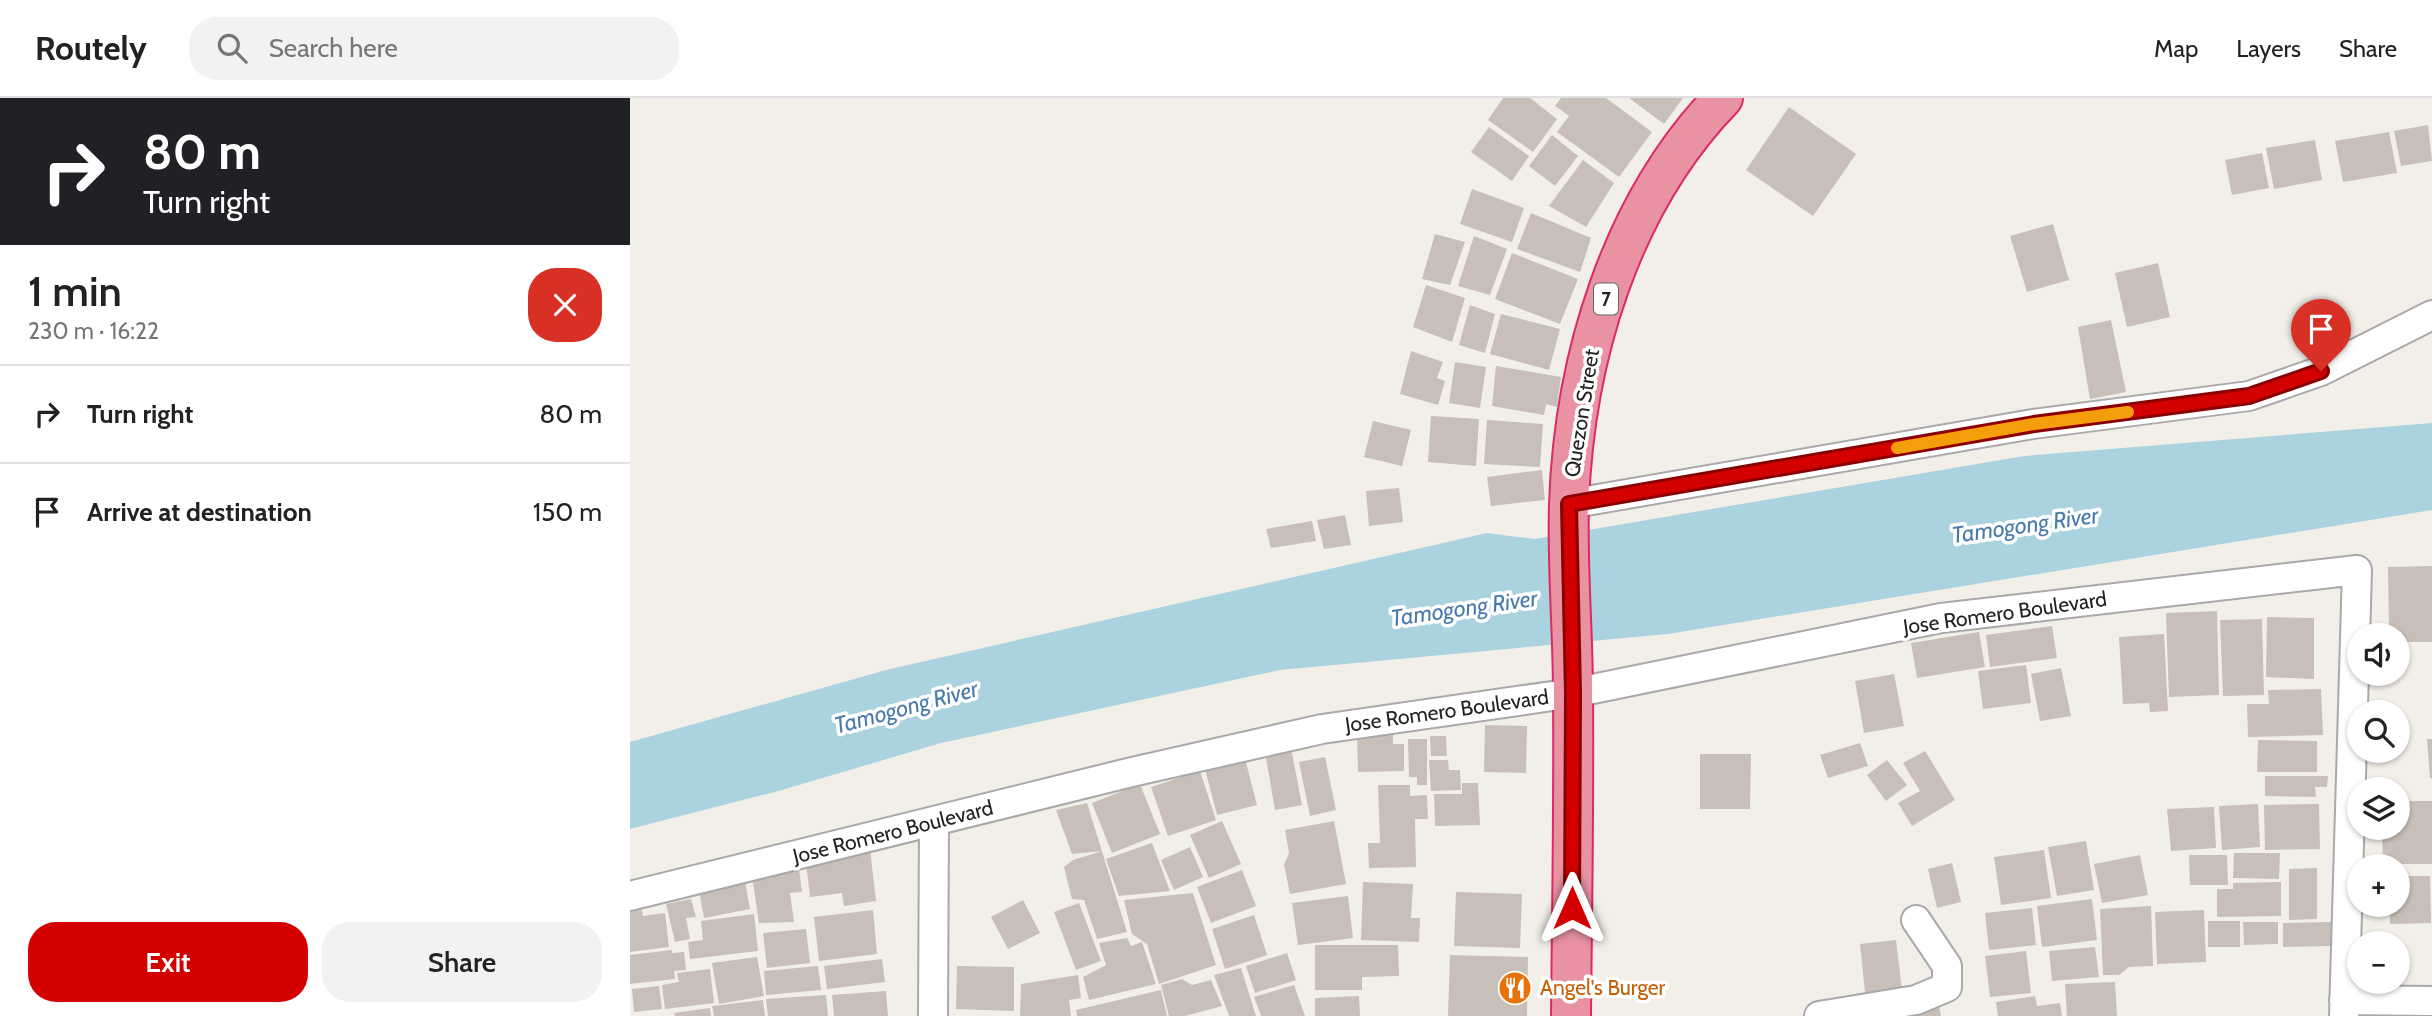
<!DOCTYPE html>
<html lang="en">
<head>
<meta charset="utf-8">
<style>
  body { margin:0; font-family:Cabin,sans-serif; background:#f2f2f2; color:#222; height:100vh; display:flex; flex-direction:column; font-size:26px; white-space:nowrap }
  * { box-sizing:border-box; margin:0 }
  p { font-size:23px; color:#767676 }
  .icon { flex:none; width:38px; height:38px; fill:none; stroke:currentColor; stroke-width:2; stroke-linecap:round; stroke-linejoin:round }
  .map { position:relative; flex:1; overflow:hidden }
  .sheet { display:flex; flex-direction:column; background:#fff; width:630px }
  .sheet>* { flex:none }
  .hud { background:#202124; color:#fff; overflow:hidden }
  .buttons { position:absolute; left:1717px; top:525px; display:grid; gap:14px }
  .buttons a { display:grid; place-items:center; width:63px; height:63px; border-radius:50%; background:#fff; box-shadow:0 2px 5px #0004; font-size:35px }
  .pin { position:absolute; display:grid; place-items:center; width:60px; height:60px; color:#fff; margin:-72px -30px; border-radius:50% 50% 50% 0; rotate:-45deg; box-shadow:0 0 7px #0007 }
  .pin .icon { rotate:45deg }
  .me { position:absolute; width:77px; margin:-38px; rotate:0deg; stroke-linejoin:round; filter:drop-shadow(0 0 5px #0008) }
  .turn { display:flex; align-items:center; gap:24px; height:147px; padding:0 28px; font-size:32px }
  .turn .icon { width:91px; height:91px; stroke-width:2.5 }
  .turn b { display:block; font-size:49px; line-height:60px }
  .round { display:grid; place-items:center; flex:none; width:74px; height:74px; border-radius:28px; background:#f2f2f2 }
  .headline { display:flex; align-items:center; justify-content:space-between; height:119px; padding:0 28px }
  h1 { font-size:42px; font-weight:600; line-height:52px }
  .cta { display:flex; gap:14px; margin-top:auto; padding:14px 28px }
  .cta a { flex:1; height:80px; border-radius:28px; background:#d40000; color:#fff; font-size:28px; font-weight:600; line-height:80px; text-align:center }
  .cta a+a { background:#f2f2f2; color:#222 }
  ul { padding:0; list-style:none }
  li { display:flex; align-items:center; gap:21px; height:98px; padding:0 28px; border-top:2px solid #e0e0e0 }
  li div { flex:1 }
  li b { display:block; font-size:26px }
  li em { font-style:normal }
  header { display:flex; align-items:center; gap:42px; box-sizing:border-box; height:98px; padding:0 35px; background:#fff; border-bottom:2px solid #e0e0e0 }
  header strong { font-size:33px }
  nav { display:flex; gap:38px; margin-inline-start:auto; font-size:24px }
  .search { width:490px; height:63px; background:#f2f2f2; display:flex; align-items:center; gap:18px; box-sizing:border-box; padding:0 24px; border-radius:28px; color:#767676; font-size:26px }
  main { display:flex; flex:1; min-height:0 }
  .map>svg:first-child { display:block }
  .water { fill:#aad3df }
  .building { fill:#c7bfb8 }
  .lines { fill:none; stroke-linecap:round; stroke-linejoin:round }
  .street-casing { stroke:#a9a9a9; stroke-width:32 }
  .highway-casing { stroke:#dc2a67; stroke-width:42 }
  .street { stroke:#fff; stroke-width:28 }
  .highway { stroke:#e892a2; stroke-width:38 }
  .route-casing { stroke:#8a0000; stroke-width:18 }
  .route { stroke:#d40000; stroke-width:12 }
  .slow { stroke:#f59e0b; stroke-width:12 }
  .labels { text-anchor:middle; stroke-width:7; stroke-linejoin:round; paint-order:stroke }
  .shield { fill:#fff; stroke:#646464; stroke-width:2 }
  .shield-label { font-size:19px; font-weight:bold; fill:#222 }
  .street-label { font-size:21px; fill:#222; stroke:#fff }
  .food-label { font-size:21px; fill:#c56008; stroke:#fff; text-anchor:start }
  .water-label { font-size:23px; font-style:italic; fill:#4a7aab; stroke:#fff }
</style>
</head>
<body>
<header>
<strong>Routely</strong>
<div class="search"><svg class="icon" aria-label="search" viewBox="0 0 24 24"><circle cx="10" cy="10" r="6"/><path d="M15 15l6 6"/></svg>Search here</div>
<nav><a>Map</a><a>Layers</a><a>Share</a></nav>
</header>
<main>
<section class="sheet">
<div class="hud">
<div class="turn"><svg class="icon" aria-label="right" viewBox="0 0 24 24"><path d="M7 20v-9h11M14 6l5 5-5 5"/></svg><div><b>80 m</b>Turn right</div></div>
</div>
<div class="headline"><div><h1>1 min</h1><p>230 m · 16:22</p></div><a class="round" style="background:#d93025;color:#fff"><svg class="icon" aria-label="close" viewBox="0 0 24 24"><path d="M6 6l12 12M18 6L6 18"/></svg></a></div>
<ul>
<li><svg class="icon" aria-label="right" viewBox="0 0 24 24"><path d="M7 20v-9h11M14 6l5 5-5 5"/></svg><div><b>Turn right</b></div><em>80 m</em></li>
<li><svg class="icon" aria-label="arrive" viewBox="0 0 24 24"><path d="M6 21V4h12l-3 4 3 4H6"/></svg><div><b>Arrive at destination</b></div><em>150 m</em></li>
</ul>
<div class="cta"><a>Exit</a><a>Share</a></div>
</section>
<div class="map">
<svg width="1802" height="918" viewBox="0 0 1802 918">
  <rect width="100%" height="100%" fill="#f2efe9"/>
  <!-- water -->
  <path class="water" d="M1802,325V412L1038,536L650,572L311,645L152,692L0,731V644L256,572L857,435L905,441L1394,358Z"/>
  <!-- building -->
  <path class="building" d="M873,0H900L927,21L903,54L858,22Z
    M931,0H976L1022,34L989,79L927,34L939,18L925,8Z
    M999,0H1053L1034,26Z
    M1159,9L1226,56L1183,118L1116,72Z
    M1798,27L1802,63L1771,68L1764,33Z
    M859,29L899,58L882,83L841,54Z
    M1759,34L1767,75L1713,84L1705,43Z
    M922,37L948,58L925,88L899,68Z
    M1685,42L1692,82L1644,91L1636,50Z
    M1632,55L1639,90L1602,97L1595,62Z
    M953,62L984,85L956,129L919,108Z
    M842,91L894,110L882,144L830,126Z
    M901,115L961,140L950,174L887,151Z
    M1423,126L1439,182L1397,194L1380,138Z
    M805,136L835,144L820,187L792,181Z
    M844,138L877,151L860,197L828,188Z
    M882,155L948,181L930,226L865,201Z
    M1528,165L1540,219L1497,229L1485,175Z
    M796,187L835,200L822,244L783,229Z
    M840,207L865,216L855,255L829,247Z
    M871,216L930,231L919,272L860,256Z
    M1481,222L1496,294L1460,301L1448,229Z
    M781,253L813,264L807,280L815,283L808,307L770,296Z
    M825,264L856,269L850,310L819,305Z
    M866,268L931,279L927,309L916,306L914,317L862,308Z
    M801,318L849,321L846,368L798,364Z
    M857,322L913,326L910,369L854,366Z
    M743,323L781,332L772,368L734,359Z
    M912,372L915,402L861,408L857,379Z
    M769,390L773,424L739,428L736,393Z
    M715,417L721,447L694,451L687,422Z
    M682,423L686,443L641,450L636,431Z
    M1802,468V544H1768V537H1759L1758,469Z
    M1587,513L1589,597L1539,599L1536,515Z
    M1637,519L1684,520V581L1636,579Z
    M1632,521L1634,597L1593,598L1590,522Z
    M1422,528L1427,560L1360,569L1356,537Z
    M1349,534L1355,569L1287,580L1281,545Z
    M1534,536L1538,613L1520,614L1519,605L1493,606L1489,539Z
    M1396,567L1401,605L1353,611L1348,573Z
    M1431,570L1441,618L1410,623L1401,576Z
    M1264,576L1274,628L1234,635L1225,583Z
    M1691,591L1693,637L1618,639L1617,606H1639L1638,592Z
    M855,627L897,628L896,675L854,674Z
    M763,635V646H774V673L728,674L727,636Z
    M800,638H816L817,658H801Z
    M778,641H797V687H787V679H779Z
    M1797,641H1802V680H1800Z
    M1628,642L1687,643V674H1627Z
    M1230,645L1238,668L1198,680L1190,657Z
    M661,650L672,707L645,712L635,654Z
    M1295,653L1325,702L1282,728L1268,705L1290,693L1273,665Z
    M1070,656H1121L1120,711H1070Z
    M614,657L627,707L587,717L574,667Z
    M695,659L706,712L680,718L669,664Z
    M799,662H818L819,672H830L831,692L801,693Z
    M1257,662L1277,687L1256,703L1237,677Z
    M570,673L586,722L538,738L521,689Z
    M1635,678H1698L1697,689H1685L1686,699L1635,698Z
    M832,685H848L850,727L805,728L804,696H832Z
    M510,686L530,736L482,755L462,705Z
    M748,687H780V698L797,697L798,721H785L786,769L739,770L738,745H750Z
    M1768,703H1802V766H1753L1752,730H1768Z
    M457,705L497,834L467,841L454,802L442,801L434,769L443,762L472,753L442,756L426,712Z
    M1628,706L1630,749L1592,752L1589,708Z
    M1689,706L1690,751L1635,752L1634,707Z
    M1584,709L1586,750L1541,753L1537,711Z
    M592,723L611,766L579,780L560,737Z
    M704,723L716,786L660,796L654,767L659,755L655,732Z
    M1456,743L1464,792L1427,798L1418,749Z
    M522,745L540,793L489,798L476,761Z
    M560,749L573,779L544,792L531,762Z
    M240,751L246,803L214,808L212,795L180,799L176,765L217,760L216,754Z
    M1414,752L1421,800L1371,807L1364,759Z
    M1604,755H1650L1649,781L1603,780Z
    M1510,757L1518,797L1472,805L1464,766Z
    M1559,757H1597L1598,787H1560Z
    M1322,765L1331,804L1307,810L1298,771Z
    M1687,770V821L1659,822V771Z
    M169,771L172,794L160,795L164,824L129,825L122,778Z
    M612,772L626,808L581,825L567,789Z
    M1768,778H1800L1801,825L1760,826V807H1768Z
    M115,783L120,811L74,820L69,792Z
    M733,784L783,786L781,820H790L789,844L731,842Z
    M1651,784V818L1587,819V791H1603V785Z
    M826,794L892,796L890,850L824,848Z
    M563,795L586,867L529,886L517,846L502,836L494,802Z
    M718,798L723,840L668,847L662,805Z
    M61,801L66,819L56,820L60,841L45,844L36,806Z
    M1462,801L1467,842L1412,849L1407,808Z
    M393,802L410,835L378,851L361,819Z
    M449,805L471,863L446,872L424,814Z
    M1521,808L1523,868L1499,869L1489,877H1473L1470,811Z
    M1402,810L1406,847L1359,852L1355,815Z
    M12,812L13,818L35,815L39,849L0,854V814Z
    M243,812L247,856L189,863L184,819Z
    M1574,812L1576,864L1527,866L1525,814Z
    M124,816L128,853L60,861L58,844L73,842L71,823Z
    M624,817L637,857L595,871L582,831Z
    M1578,823H1610V849H1578Z
    M1613,824H1648V846L1614,847Z
    M1701,824V848L1653,849V825Z
    M176,831L180,865L137,870L133,835Z
    M497,840L501,848L512,844L526,886L459,902L453,879L476,867L469,845Z
    M1266,842L1273,901L1236,904L1230,846Z
    M685,847H768L769,878L732,879V892H685Z
    M1465,849L1469,879L1422,883L1419,853Z
    M42,852V855L54,854L56,872L44,873L45,881L0,886V857Z
    M1396,853L1401,895L1360,899L1355,858Z
    M657,855L666,882L625,895L616,868Z
    M820,857L898,859L897,918H818Z
    M127,859L134,898L89,906L82,865Z
    M252,861L255,884L197,891L194,868Z
    M188,868L191,892L136,897L134,873Z
    M327,868L384,869V913L326,911Z
    M611,870L626,918H599L584,877Z
    M80,871L84,905L35,911L32,887L49,884L47,875Z
    M448,877L451,900L439,902L441,918H390L391,886Z
    M552,881L562,887L581,882L592,908L555,918H539L531,887Z
    M1485,884L1487,918H1437L1435,886Z
    M664,887L675,918H631L624,899Z
    M29,888L32,911L4,914L2,891Z
    M531,892L537,918H447L446,912Z
    M256,893L258,918H204L202,897Z
    M196,897L198,918H138L136,901Z
    M729,898L730,918H685V900Z
    M1405,898L1407,908L1430,905L1432,918H1368L1366,904Z
    M133,902L135,918H84L82,908Z
    M1309,907L1311,918H1258Z
    M80,910L81,918H45L44,915Z"/>
  <g class="lines">
    <defs>
      <path id="street" d="M939,406L1403,326L1619,298L1691,273L1802,217
        M0,798L502,674L692,631L943,595L1311,520L1727,472L1714,918
        M1714,902L1802,903
        M303,918L304,724
        M1189,918L1286,902L1317,889V868L1286,822"/>
      <path id="highway" d="M941,918C942,811 944,703 943,596C943,533 937,469 939,406C944,262 990,106 1093,0"/>
    </defs>
    <!-- street casing -->
    <use href="#street" class="street-casing"/>
    <!-- highway casing -->
    <use href="#highway" class="highway-casing"/>
    <!-- street -->
    <use href="#street" class="street"/>
    <!-- highway -->
    <use href="#highway" class="highway"/>
  </g>
  <g class="lines">
    <defs>
      <path id="route" d="M942,810L943,595L939,406L1404,326L1619,298L1691,273"/>
    </defs>
    <!-- route casing -->
    <use href="#route" class="route-casing"/>
    <!-- route -->
    <use href="#route" class="route"/>
    <!-- slow -->
    <path class="slow" d="M1267,350L1404,326L1498,314"/>
  </g>
  <!-- icons -->
  <defs>
    <symbol id="restaurant-disc" viewBox="-11 -11 22 22"><circle r="9.5" fill="#e8710a" stroke="#fff"/><path d="M-5-6h1v4h1v-4h1v4h1v-4h1v5L-1.5 .5V6h-2V.5L-5-1ZM5-6V6H3V1.5H1.5Q1.5-4 5-6Z" fill="#fff"/></symbol>
  </defs>
  <g fill-rule="evenodd">
    <use href="#restaurant-disc" x="866" y="871" width="38" height="38"/>
  </g>
  <g class="labels">
    <!-- shield labels -->
    <rect class="shield" x="964" y="185.5" width="24" height="31" rx="5"/>
    <g class="shield-label">
      <text x="976" y="208">7</text>
    </g>
    <!-- street labels -->
    <g class="street-label">
      <text transform="translate(952 315) rotate(-81)" y="7">Quezon Street</text>
      <text transform="translate(1375 515) rotate(-8)" y="7">Jose Romero Boulevard</text>
      <text transform="translate(817 613) rotate(-8)" y="7">Jose Romero Boulevard</text>
      <text transform="translate(263 734) rotate(-14)" y="7">Jose Romero Boulevard</text>
    </g>
    <!-- food labels -->
    <g class="food-label">
      <text x="910" y="897">Angel's Burger</text>
    </g>
    <!-- water labels -->
    <g class="water-label">
      <text transform="translate(1395 427) rotate(-8)" y="8">Tamogong River</text>
      <text transform="translate(834 510) rotate(-8)" y="8">Tamogong River</text>
      <text transform="translate(276 609) rotate(-15)" y="8">Tamogong River</text>
    </g>
  </g>
</svg>
<div class="buttons">
<a><svg class="icon" aria-label="sound" viewBox="0 0 24 24"><path d="M4 9h4l5-4v14l-5-4H4zM17 9q2 3 0 6"/></svg></a>
<a><svg class="icon" aria-label="search" viewBox="0 0 24 24"><circle cx="10" cy="10" r="6"/><path d="M15 15l6 6"/></svg></a>
<a><svg class="icon" aria-label="layers" viewBox="0 0 24 24"><path d="M12 4l9 5-9 5-9-5zM3 14l9 5 9-5"/></svg></a>
<a>+</a>
<a>−</a>
</div>
<div class="pin" style="left:1691px;top:273px;background:#d93025"><svg class="icon" aria-label="arrive" viewBox="0 0 24 24"><path d="M6 21V4h12l-3 4 3 4H6"/></svg></div>
<svg class="me" style="left:942px;top:810px" viewBox="-20 -20 40 40"><path d="M0-17L14 15 0 8-14 15z" fill="#d40000" stroke="#fff" stroke-width="4"/></svg>
</div>
</main>
</body>
</html>
